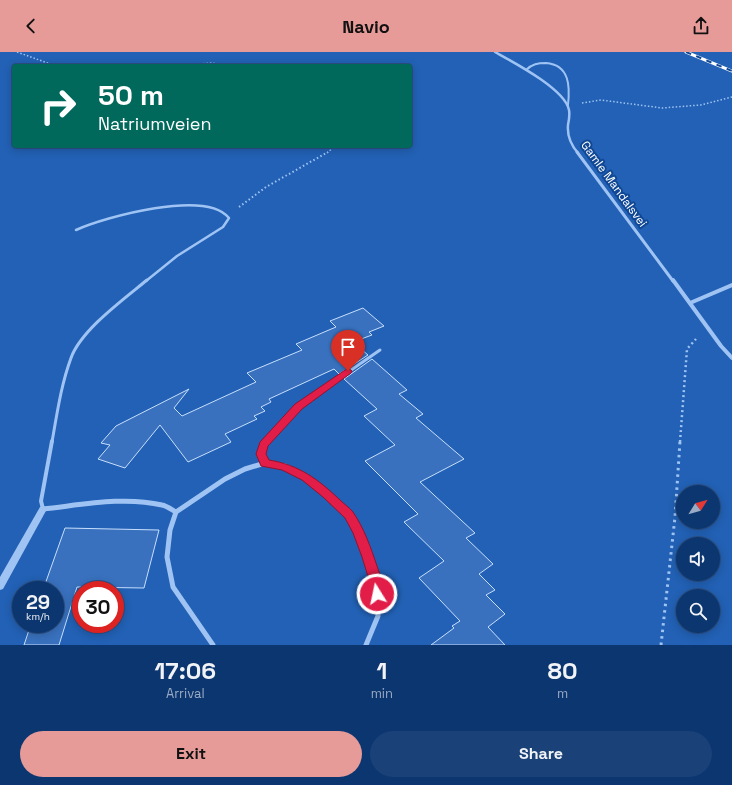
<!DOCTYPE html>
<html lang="en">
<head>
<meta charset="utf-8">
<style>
  body { margin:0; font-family:"Space Grotesk",sans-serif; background:#1a4178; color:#f1f3f6; height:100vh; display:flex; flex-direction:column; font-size:15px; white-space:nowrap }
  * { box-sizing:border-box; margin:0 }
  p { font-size:13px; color:#9aabc3 }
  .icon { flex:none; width:22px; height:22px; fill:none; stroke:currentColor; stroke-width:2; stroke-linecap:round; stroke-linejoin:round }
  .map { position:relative; height:593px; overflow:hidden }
  .sheet { display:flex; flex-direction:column; background:#0c3670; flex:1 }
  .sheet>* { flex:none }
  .top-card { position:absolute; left:12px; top:12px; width:400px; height:84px; border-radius:4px; box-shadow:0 2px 10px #0003,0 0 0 1px #2c5083; background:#00695c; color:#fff; overflow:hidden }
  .needle { width:26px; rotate:53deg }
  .buttons { position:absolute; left:676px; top:433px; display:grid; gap:8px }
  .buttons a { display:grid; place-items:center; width:44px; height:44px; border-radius:50%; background:#0c3670; box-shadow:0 2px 10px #0003,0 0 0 1px #2c5083; font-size:20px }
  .speed { position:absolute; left:12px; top:529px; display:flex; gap:8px; font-size:20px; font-weight:700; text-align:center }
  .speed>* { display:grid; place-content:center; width:52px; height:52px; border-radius:50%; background:#0c3670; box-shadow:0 2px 10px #0003,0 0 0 1px #2c5083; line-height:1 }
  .speed small { font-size:10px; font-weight:400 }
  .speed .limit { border:6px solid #d22; background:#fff; color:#111 }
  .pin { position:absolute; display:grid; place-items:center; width:34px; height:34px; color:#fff; margin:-41px -17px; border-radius:50% 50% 50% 0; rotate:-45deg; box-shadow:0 0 4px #0007 }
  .pin .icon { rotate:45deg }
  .me { position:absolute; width:44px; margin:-22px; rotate:350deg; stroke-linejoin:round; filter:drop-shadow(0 0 3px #0008) }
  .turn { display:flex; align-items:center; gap:14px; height:84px; padding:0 20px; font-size:18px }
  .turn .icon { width:52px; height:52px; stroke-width:2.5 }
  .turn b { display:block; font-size:28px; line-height:34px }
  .eta { display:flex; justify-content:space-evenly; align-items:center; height:68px; text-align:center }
  .eta b { font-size:24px; font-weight:700; line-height:28px }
  .action { display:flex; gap:8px; margin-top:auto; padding:8px 20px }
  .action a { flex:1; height:46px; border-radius:24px; background:#e69b98; color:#111; font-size:16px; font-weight:700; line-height:46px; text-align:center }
  .action a+a { background:#1a4178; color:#f1f3f6 }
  header { display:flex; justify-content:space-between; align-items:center; height:52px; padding:0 20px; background:#e69b98; color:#111; font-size:18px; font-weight:700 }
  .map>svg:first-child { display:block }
  .green { fill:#2261b5; fill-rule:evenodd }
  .building { fill:#3971be; stroke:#c7dffe }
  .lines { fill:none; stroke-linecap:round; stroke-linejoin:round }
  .path-far3 { stroke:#9fc4f4; stroke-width:1.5; stroke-dasharray:1.5 2; stroke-linecap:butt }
  .path-far2 { stroke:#9fc4f4; stroke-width:2; stroke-dasharray:1.5 2.5; stroke-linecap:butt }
  .path-far1 { stroke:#9fc4f4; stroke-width:2.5; stroke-dasharray:2 3; stroke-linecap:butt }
  .path { stroke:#9fc4f4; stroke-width:3; stroke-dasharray:2.5 4; stroke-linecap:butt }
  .service-far3 { stroke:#9fc4f4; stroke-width:2 }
  .service-far2 { stroke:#9fc4f4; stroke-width:2.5 }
  .service-far1 { stroke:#9fc4f4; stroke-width:3 }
  .service { stroke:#9fc4f4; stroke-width:4 }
  .minor-far3 { stroke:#9fc4f4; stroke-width:2.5 }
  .minor-far2 { stroke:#9fc4f4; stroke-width:3 }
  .minor-far1 { stroke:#9fc4f4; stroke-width:4 }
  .minor { stroke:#9fc4f4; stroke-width:5 }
  .tertiary { fill:#9fc4f4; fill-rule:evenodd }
  .rail-casing { stroke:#fff; stroke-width:3 }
  .rail { stroke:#104895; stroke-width:2; stroke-dasharray:5.5; stroke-linecap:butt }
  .route { fill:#e11d48; stroke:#92132f }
  .labels { text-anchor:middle; stroke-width:4; stroke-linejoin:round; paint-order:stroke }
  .far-street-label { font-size:12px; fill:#fff; stroke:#104895 }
</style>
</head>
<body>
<header><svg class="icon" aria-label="back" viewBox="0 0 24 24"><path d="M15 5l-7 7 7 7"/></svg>Navio<svg class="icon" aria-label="share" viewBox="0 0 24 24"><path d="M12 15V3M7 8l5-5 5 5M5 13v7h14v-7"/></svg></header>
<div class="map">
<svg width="732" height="593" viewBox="0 0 732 593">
  <rect width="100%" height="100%" fill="#104895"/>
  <!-- green -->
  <path class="green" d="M0,0H732V593H0ZM14,14H410V94H14ZM683,440H713V470H683ZM683,492H713V522H683ZM21,538H55V572H21ZM81,538H115V572H81ZM683,544H713V574H683Z"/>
  <!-- building -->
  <path class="building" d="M363,256L384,274L369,280L372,283L353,290L368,303L339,322L334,317L269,347L271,350L261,355L265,359L254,364L257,367L225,382L231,390L188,410L160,373L125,416L98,407L110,393L101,391L116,374L189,337L174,356L182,364L256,330L247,321L302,298L296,292L336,275L330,269Z
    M372,307L407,338L399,342L423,362L416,366L464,407L420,430L475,481L466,486L493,512L479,522L495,538L486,543L505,562L488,575L505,593H431L454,576L452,574L460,569L419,526L444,509L404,470L418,462L365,409L395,393L364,364L377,357L344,327Z
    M65,476L159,478L144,536L77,535L59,593H24L31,572H55V538H43Z"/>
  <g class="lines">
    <!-- path-far3 -->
    <path class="path-far3" d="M17,0L56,14
      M175,14L212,11L231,14
      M582,51L601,48L662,56L701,53L732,45
      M327,101L335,94"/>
    <!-- path-far2 -->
    <path class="path-far2" d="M239,155L266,135L328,100"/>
    <!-- path-far1 -->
    <path class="path-far1" d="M680,390L687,297L696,287"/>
    <!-- path -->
    <path class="path" d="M661,593L675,465L680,389"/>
    <!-- service-far3 -->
    <path class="service-far3" d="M526,18C532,12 538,11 546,11C570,13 570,35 568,53"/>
    <!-- service-far2 -->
    <path class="service-far2" d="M76,178C105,165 206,137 229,166L223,175L177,204L146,229"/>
    <!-- service-far1 -->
    <path class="service-far1" d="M52,390C57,362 61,333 71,306C81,278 124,247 147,228
      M266,390L299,354L380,298"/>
    <!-- service -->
    <path class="service" d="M265,411C261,403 260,396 267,389
      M43,457L41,449L52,389"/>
    <!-- minor-far3 -->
    <path class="minor-far3" d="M495,0C513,10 565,37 569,58C570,63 569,68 568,73C567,84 571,93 578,101"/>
    <!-- minor-far2 -->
    <path class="minor-far2" d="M577,100L673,229"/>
    <!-- minor-far1 -->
    <path class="minor-far1" d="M673,228L721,294L732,306
      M690,251L732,233"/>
    <!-- minor -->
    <path class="minor" d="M43,457C81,453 124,444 162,453C167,454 172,458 176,460
      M213,593L173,535L167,505L170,478L176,460L225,427L245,417L265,411L285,414L306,425L349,463L359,480L377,531L378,564L366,593"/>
    <!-- tertiary -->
    <path class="tertiary" d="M43,454L46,455L47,457L3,537L0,538V525L40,455Z"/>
    <defs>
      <path id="rail" d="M686,0L732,19"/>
    </defs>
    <!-- rail casing -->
    <use href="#rail" class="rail-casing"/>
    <!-- rail -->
    <use href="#rail" class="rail"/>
  </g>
  <!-- route -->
  <path class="route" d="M348,316L352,319L351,321L302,357L268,394L266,402L269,408C299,413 318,427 340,448C344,452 350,456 353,460C364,476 371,496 377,514C380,523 386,536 381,546L377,548L373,546L370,531L362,505L353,481L345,466L323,445L302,428L282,418L261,414L256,402L260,390L295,352Z"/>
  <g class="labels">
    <!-- far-street labels -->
    <g class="far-street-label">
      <text transform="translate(614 132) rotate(54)" y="4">Gamle Mandalsvei</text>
    </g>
  </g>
</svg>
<div class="buttons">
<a><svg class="needle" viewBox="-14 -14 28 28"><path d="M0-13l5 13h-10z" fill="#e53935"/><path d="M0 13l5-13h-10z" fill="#9aabc3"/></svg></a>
<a><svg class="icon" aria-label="sound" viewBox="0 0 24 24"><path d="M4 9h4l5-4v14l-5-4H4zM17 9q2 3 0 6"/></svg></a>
<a><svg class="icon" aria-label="search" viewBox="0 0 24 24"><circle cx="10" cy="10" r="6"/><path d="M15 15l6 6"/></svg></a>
</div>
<div class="speed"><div>29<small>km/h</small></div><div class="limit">30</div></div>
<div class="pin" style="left:348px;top:319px;background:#d93025"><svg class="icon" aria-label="arrive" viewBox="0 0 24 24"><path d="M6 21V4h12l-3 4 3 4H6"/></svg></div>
<svg class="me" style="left:377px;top:542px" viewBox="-20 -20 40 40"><circle r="17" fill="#e11d48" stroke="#fff" stroke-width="3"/><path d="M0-11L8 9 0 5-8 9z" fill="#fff"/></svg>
<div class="top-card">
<div class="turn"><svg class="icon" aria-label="right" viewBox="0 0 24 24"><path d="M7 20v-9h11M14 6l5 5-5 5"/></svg><div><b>50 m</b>Natriumveien</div></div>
</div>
</div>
<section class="sheet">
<div class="eta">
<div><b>17:06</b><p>Arrival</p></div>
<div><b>1</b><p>min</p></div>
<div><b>80</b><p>m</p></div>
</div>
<div class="action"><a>Exit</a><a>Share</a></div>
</section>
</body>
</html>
